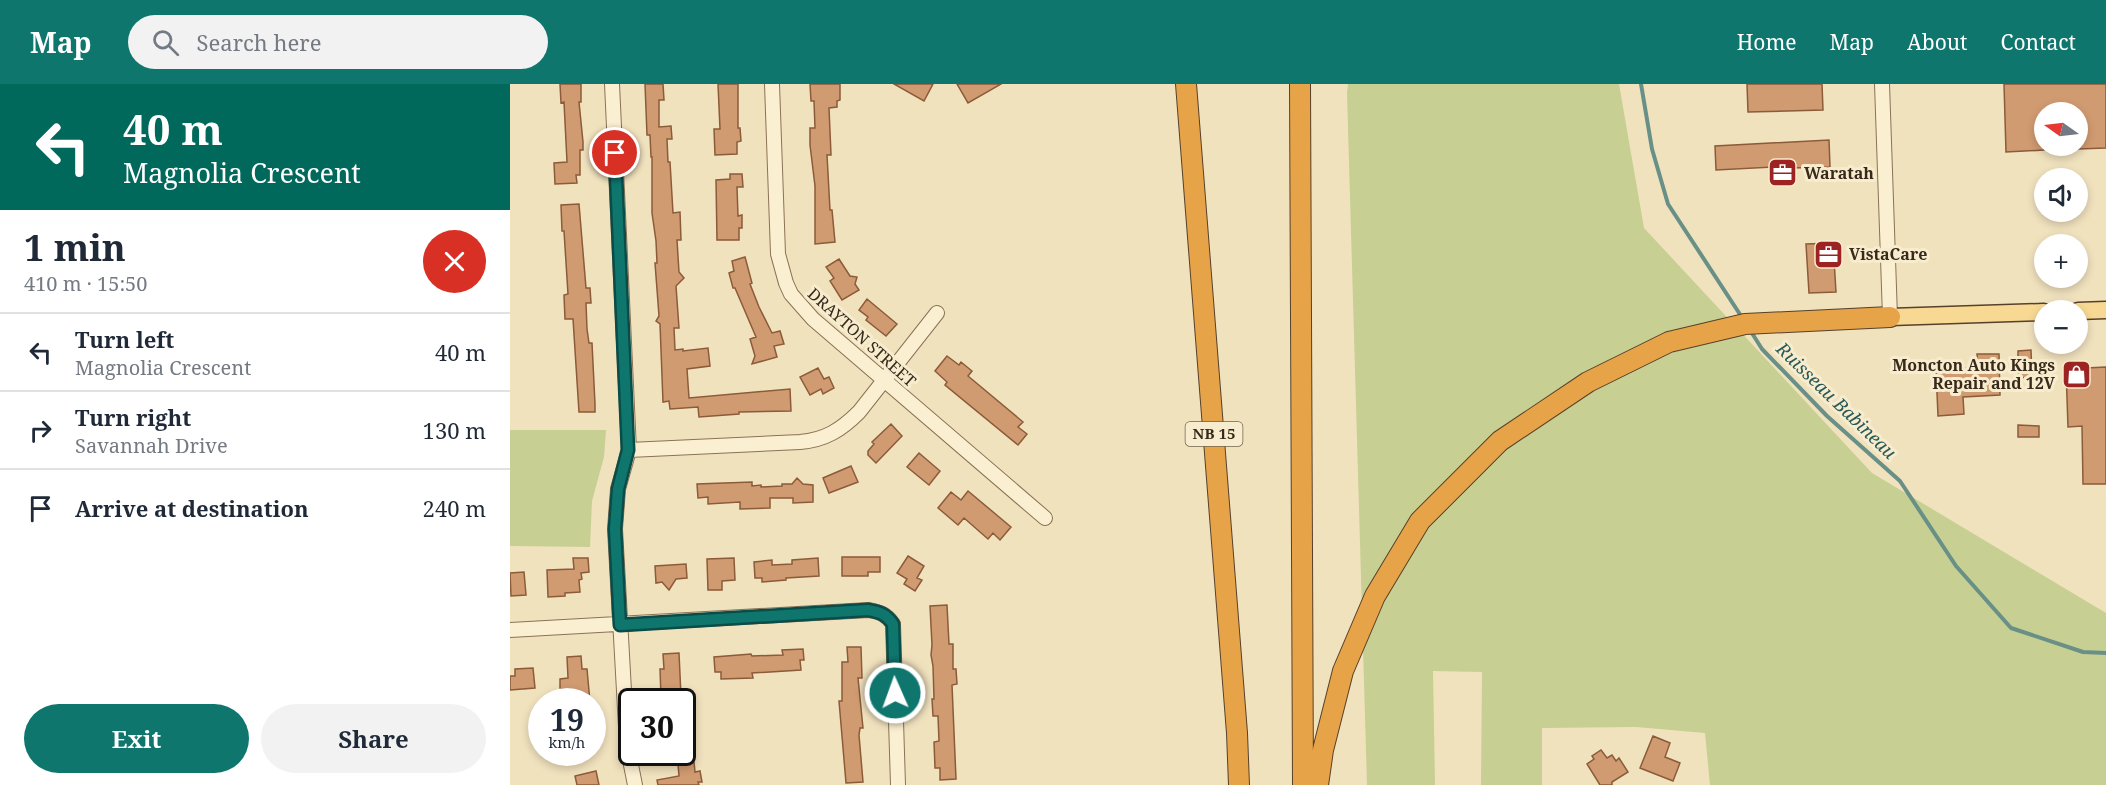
<!DOCTYPE html>
<html lang="en">
<head>
<meta charset="utf-8">
<style>
  body { margin:0; font-family:"Noto Serif",serif; background:#f2f2f3; color:#1f2937; height:100vh; display:flex; flex-direction:column; font-size:22px; white-space:nowrap }
  * { box-sizing:border-box; margin:0 }
  p { font-size:20px; color:#747a83 }
  .icon { flex:none; width:33px; height:33px; fill:none; stroke:currentColor; stroke-width:2; stroke-linecap:round; stroke-linejoin:round }
  .map { position:relative; flex:1; overflow:hidden }
  .side { display:flex; flex-direction:column; background:#fff; width:510px }
  .side>* { flex:none }
  .guide { background:#00695c; color:#fff; overflow:hidden }
  .needle { width:39px; rotate:284deg }
  .tools { position:absolute; left:1524px; top:18px; display:grid; gap:12px }
  .tools a { display:grid; place-items:center; width:54px; height:54px; border-radius:50%; background:#fff; box-shadow:0 3px 9px #0003; font-size:30px }
  .speed { position:absolute; left:18px; top:604px; display:flex; gap:12px; font-size:30px; font-weight:700; text-align:center }
  .speed>* { display:grid; place-content:center; width:78px; height:78px; border-radius:50%; background:#fff; box-shadow:0 3px 9px #0003; line-height:1 }
  .speed small { font-size:15px; font-weight:400 }
  .speed .limit { border:3px solid #111; border-radius:9px; background:#fff; color:#111 }
  .pin { position:absolute; display:grid; place-items:center; width:51px; height:51px; color:#fff; margin:-26px; border:3px solid #fff; border-radius:50%; box-shadow:0 2px 6px #0007 }
  .me { position:absolute; width:66px; margin:-33px; rotate:358deg; stroke-linejoin:round; filter:drop-shadow(0 0 4px #0008) }
  .turn { display:flex; align-items:center; gap:21px; height:126px; padding:0 24px; font-size:27px }
  .turn .icon { width:78px; height:78px; stroke-width:2.5 }
  .turn b { display:block; font-size:42px; line-height:51px }
  .round { display:grid; place-items:center; flex:none; width:63px; height:63px; border-radius:32px; background:#f2f2f3 }
  .overview { display:flex; align-items:center; justify-content:space-between; height:102px; padding:0 24px }
  h1 { font-size:36px; font-weight:700; line-height:45px }
  .action { display:flex; gap:12px; margin-top:auto; padding:12px 24px }
  .action a { flex:1; height:69px; border-radius:36px; background:#0f766e; color:#fff; font-size:24px; font-weight:700; line-height:69px; text-align:center }
  .action a+a { background:#f2f2f3; color:#1f2937 }
  ul { padding:0; list-style:none }
  li { display:flex; align-items:center; gap:18px; height:78px; padding:0 24px; border-top:2px solid #e0e1e3 }
  li div { flex:1 }
  li b { display:block; font-size:22px }
  li em { font-style:normal }
  header { display:flex; align-items:center; gap:36px; box-sizing:border-box; height:84px; padding:0 30px; background:#0f766e; color:#fff }
  header strong { font-size:28px }
  nav { display:flex; gap:33px; margin-inline-start:auto; font-size:21px }
  .search { width:420px; height:54px; background:#f2f2f3; display:flex; align-items:center; gap:15px; box-sizing:border-box; padding:0 21px; border-radius:33px; color:#747a83; font-size:22px }
  main { display:flex; flex:1; min-height:0 }
  .map>svg:first-child { display:block }
  .green { fill:#c7cf92 }
  .lines { fill:none; stroke-linecap:round; stroke-linejoin:round }
  .stream { stroke:#699087; stroke-width:4 }
  .building { fill:#d19b71; stroke:#8b5b3a; stroke-width:1.5 }
  .minor-casing { stroke:#8a7256; stroke-width:16 }
  .major-casing { stroke:#57402b; stroke-width:19 }
  .highway-casing { stroke:#57402b; stroke-width:22 }
  .minor { stroke:#fbefd2; stroke-width:14 }
  .major { stroke:#f7d993; stroke-width:16 }
  .highway { stroke:#e6a348; stroke-width:20 }
  .route-casing { stroke:#0a4d48; stroke-width:15 }
  .route { stroke:#0f766e; stroke-width:10 }
  .labels { text-anchor:middle; stroke-width:6; stroke-linejoin:round; paint-order:stroke }
  .shield { fill:#f7ecce; stroke:#716451; stroke-width:1.5 }
  .shield-label { font-size:15px; font-weight:bold; fill:#382a1b }
  .poi-label { font-size:16px; font-weight:bold; fill:#382a1b; stroke:#f7ecce; text-anchor:start }
  .street-label { font-size:16px; fill:#382a1b; stroke:#f7ecce }
  .water-label { font-size:18px; font-style:italic; fill:#295957; stroke:#f7ecce }
</style>
</head>
<body>
<header>
<strong>Map</strong>
<div class="search"><svg class="icon" aria-label="search" viewBox="0 0 24 24"><circle cx="10" cy="10" r="6"/><path d="M15 15l6 6"/></svg>Search here</div>
<nav><a>Home</a><a>Map</a><a>About</a><a>Contact</a></nav>
</header>
<main>
<section class="side">
<div class="guide">
<div class="turn"><svg class="icon" aria-label="left" viewBox="0 0 24 24"><path d="M17 20v-9H6M10 6l-5 5 5 5"/></svg><div><b>40 m</b>Magnolia Crescent</div></div>
</div>
<div class="overview"><div><h1>1 min</h1><p>410 m · 15:50</p></div><a class="round" style="background:#d93025;color:#fff"><svg class="icon" aria-label="close" viewBox="0 0 24 24"><path d="M6 6l12 12M18 6L6 18"/></svg></a></div>
<ul>
<li><svg class="icon" aria-label="left" viewBox="0 0 24 24"><path d="M17 20v-9H6M10 6l-5 5 5 5"/></svg><div><b>Turn left</b><p>Magnolia Crescent</p></div><em>40 m</em></li>
<li><svg class="icon" aria-label="right" viewBox="0 0 24 24"><path d="M7 20v-9h11M14 6l5 5-5 5"/></svg><div><b>Turn right</b><p>Savannah Drive</p></div><em>130 m</em></li>
<li><svg class="icon" aria-label="arrive" viewBox="0 0 24 24"><path d="M6 21V4h12l-3 4 3 4H6"/></svg><div><b>Arrive at destination</b></div><em>240 m</em></li>
</ul>
<div class="action"><a>Exit</a><a>Share</a></div>
</section>
<div class="map">
<svg width="1596" height="701" viewBox="0 0 1596 701">
  <rect width="100%" height="100%" fill="#f1e2be"/>
  <!-- green -->
  <path class="green" d="M838,0H1109L1134,144L1362,389L1596,529V701H1200L1195,649L1126,643L1032,644V701H971L972,588L923,587L925,701H857L837,9Z
    M0,346H96L94,373L82,417L80,463L0,462Z"/>
  <g class="lines">
    <!-- stream -->
    <path class="stream" d="M1131,0L1142,65L1158,120L1233,235
      M1240,246L1252,265L1317,332L1390,397L1446,482L1501,544L1573,568L1596,569"/>
  </g>
  <!-- building -->
  <path class="building" d="M50,0H71V18H69L73,58V66H70V91H66L67,99L45,100L44,79L57,78L54,18L51,19Z
    M135,0H153L154,16H149V43L161,42L162,55H157L158,78H160L163,129L170,128L171,156H167L169,188L174,194L166,202L169,244H164L165,266L173,265V267L198,264L200,282L177,285L179,314L280,305L281,327L229,328V330L189,333L188,323L160,325L159,317L153,318L150,240L146,237L149,232L145,179H147L146,157L142,129V73H141L140,51H137Z
    M208,0H228V44H230L231,57L227,58V70L205,71L204,45H210Z
    M300,0H330V16L327,17V23L319,24L321,71H317L320,126H322L325,158L305,160V102L300,61V44H305L304,17H301Z
    M384,0H423L414,17Z
    M447,0H491L458,19Z
    M1237,0H1312L1313,26L1238,28Z
    M1494,0H1596V64L1568,65V28H1534V66L1496,68Z
    M1319,56L1320,83L1281,84L1282,94L1263,95V83L1206,86L1205,62Z
    M220,90H232L233,103H227L228,132L232,131V144H229V156H207L206,96L220,95Z
    M69,120L76,204H80L81,219H76L77,245L79,259H82L85,320V328H69L63,235H55L54,211L58,210L54,147H52L51,121Z
    M1323,159L1326,208L1299,209L1296,160Z
    M235,173L242,199L240,200L249,223L262,249L270,247L274,260L264,262L267,273L242,280L245,272L240,255L246,253L225,204H223L219,189L224,187L222,177Z
    M329,175L340,192L347,193L345,200L349,206L332,216L320,197L324,194L316,183Z
    M357,215L387,240L376,252L356,236L358,233L349,226Z
    M1521,266L1522,293L1508,294V267Z
    M1467,270H1489L1490,311L1453,313L1454,330L1428,332L1426,286L1468,284Z
    M437,272L449,281L451,278L462,287L458,292L513,338L508,343L517,350L508,361L435,301L437,298L425,287Z
    M1596,283V400H1573L1572,342L1558,343L1556,285Z
    M308,284L314,295L319,293L324,304L313,310L311,305L300,311L290,293Z
    M381,340L392,352L366,379L358,371V367L364,360L362,358Z
    M1508,341L1529,342V353H1508Z
    M409,369L430,387L419,401L397,383Z
    M341,382L348,398L319,409L313,394Z
    M287,394L293,400L303,401V418L283,419V414H260V424L230,425V418L198,420V413L188,414L187,400L242,398V402L251,401V403L272,402V400H282Z
    M458,407L501,443L490,456L483,449L478,455L454,434L448,441L428,424L441,408L451,416Z
    M398,472L414,482L407,494L412,496L405,507L394,500L397,495L387,489Z
    M332,473H370V488H358V492H332Z
    M63,474H78L79,488L71,489L72,495L69,496L70,508L55,509V512L38,513L37,486L64,485Z
    M224,474L225,496L212,497V506H198L197,475Z
    M308,474L309,492L276,494V496L252,498V494H245L244,478L262,476V481L282,480V476Z
    M176,480L177,494L166,495L159,506L152,498L146,499L145,482Z
    M14,488L16,511L1,512L0,489Z
    M437,521L439,560H443V585H446L447,600L442,601L446,695L430,696V684H425L424,658L429,657L428,632H423L422,615H424L423,582L421,571L422,561L420,522Z
    M337,563H351L352,594H348L353,644H350L349,651L353,698L336,699L329,617H332V578H338Z
    M293,565L294,576H290L291,586L242,589L243,594L211,595V588H205L204,573L241,570L242,572L273,571L272,566Z
    M169,569L171,612L151,613L150,585H154L153,570Z
    M71,572L72,585H77L80,618H60L59,605H50V595L58,594L57,573Z
    M23,584L25,604L0,606V592H5V585Z
    M172,636H180L185,688L190,687L192,698H188L189,701H148L147,696L169,692L167,669H172Z
    M1143,652L1160,659L1155,673L1170,679L1163,697L1130,684Z
    M1091,666L1097,674L1102,671L1106,677L1109,674L1118,688L1102,698V701H1090L1077,680L1084,675L1082,672Z
    M86,687L89,701H67L65,692Z"/>
  <g class="lines">
    <defs>
      <path id="minor" d="M102,0L119,366L108,405L105,445L117,661L125,701
        M262,0L268,170L276,199L281,210L303,235L535,434
        M1372,0L1380,233
        M119,366L290,358C315,356 331,346 349,328L427,229
        M0,546L359,526C370,528 376,530 383,540L388,701"/>
      <path id="major" d="M1568,227L1596,226
        M1380,233L1534,228"/>
      <path id="highway" d="M676,0L727,649L729,701
        M790,0L793,701
        M808,701L813,666L833,587L865,512L910,437L990,357L1078,298L1159,258L1235,240L1380,233"/>
    </defs>
    <!-- minor casing -->
    <use href="#minor" class="minor-casing"/>
    <!-- major casing -->
    <use href="#major" class="major-casing"/>
    <!-- highway casing -->
    <use href="#highway" class="highway-casing"/>
    <!-- minor -->
    <use href="#minor" class="minor"/>
    <!-- major -->
    <use href="#major" class="major"/>
    <!-- highway -->
    <use href="#highway" class="highway"/>
  </g>
  <g class="lines">
    <defs>
      <path id="route" d="M105,69L118,366L108,405L105,445L110,541L358,526C370,528 376,530 383,540L385,609"/>
    </defs>
    <!-- route casing -->
    <use href="#route" class="route-casing"/>
    <!-- route -->
    <use href="#route" class="route"/>
  </g>
  <!-- icons -->
  <defs>
    <symbol id="office-square" viewBox="-11 -11 22 22"><rect x="-9" y="-9" width="18" height="18" rx="4" fill="#9d2322" stroke="#f7ecce"/><path d="M-6-3h4V-5.5h4V-3h4V5H-6ZM-1-4.5V-3h2v-1.5ZM-6 0V1H6V0Z" fill="#fff"/></symbol>
    <symbol id="shop-square" viewBox="-11 -11 22 22"><rect x="-9" y="-9" width="18" height="18" rx="4" fill="#9d2322" stroke="#f7ecce"/><path d="M-5-2.5h2.3a2.7 3.5 0 0 1 5.4 0H5L5.5 6h-11ZM-1.5-2.5h3a1.5 2.3 0 0 0-3 0Z" fill="#fff"/></symbol>
  </defs>
  <g fill-rule="evenodd">
    <use href="#office-square" x="1256" y="72" width="33" height="33"/>
    <use href="#office-square" x="1302" y="154" width="33" height="33"/>
    <use href="#shop-square" x="1550" y="274" width="33" height="33"/>
  </g>
  <g class="labels">
    <!-- shield labels -->
    <rect class="shield" x="675.5" y="338" width="57" height="24" rx="4.5"/>
    <g class="shield-label">
      <text x="704" y="355">NB 15</text>
    </g>
    <!-- poi labels -->
    <g class="poi-label">
      <text x="1294" y="95">Waratah</text>
      <text x="1339" y="176">VistaCare</text>
      <text x="1545" y="287" text-anchor="end">Moncton Auto Kings<tspan x="1545" dy="18">Repair and 12V</tspan></text>
    </g>
    <!-- street labels -->
    <g class="street-label">
      <text transform="translate(352 253) rotate(42)" y="6">DRAYTON STREET</text>
    </g>
    <!-- water labels -->
    <g class="water-label">
      <text transform="translate(1326 317) rotate(44)" y="6">Ruisseau Babineau</text>
    </g>
  </g>
</svg>
<div class="tools">
<a><svg class="needle" viewBox="-14 -14 28 28"><path d="M0-13l5 13h-10z" fill="#e53935"/><path d="M0 13l5-13h-10z" fill="#747a83"/></svg></a>
<a><svg class="icon" aria-label="sound" viewBox="0 0 24 24"><path d="M4 9h4l5-4v14l-5-4H4zM17 9q2 3 0 6"/></svg></a>
<a>+</a>
<a>−</a>
</div>
<div class="speed"><div>19<small>km/h</small></div><div class="limit">30</div></div>
<div class="pin" style="left:105px;top:69px;background:#d93025"><svg class="icon" aria-label="arrive" viewBox="0 0 24 24"><path d="M6 21V4h12l-3 4 3 4H6"/></svg></div>
<svg class="me" style="left:385px;top:609px" viewBox="-20 -20 40 40"><circle r="17" fill="#0f766e" stroke="#fff" stroke-width="3"/><path d="M0-11L8 9 0 5-8 9z" fill="#fff"/></svg>
</div>
</main>
</body>
</html>
